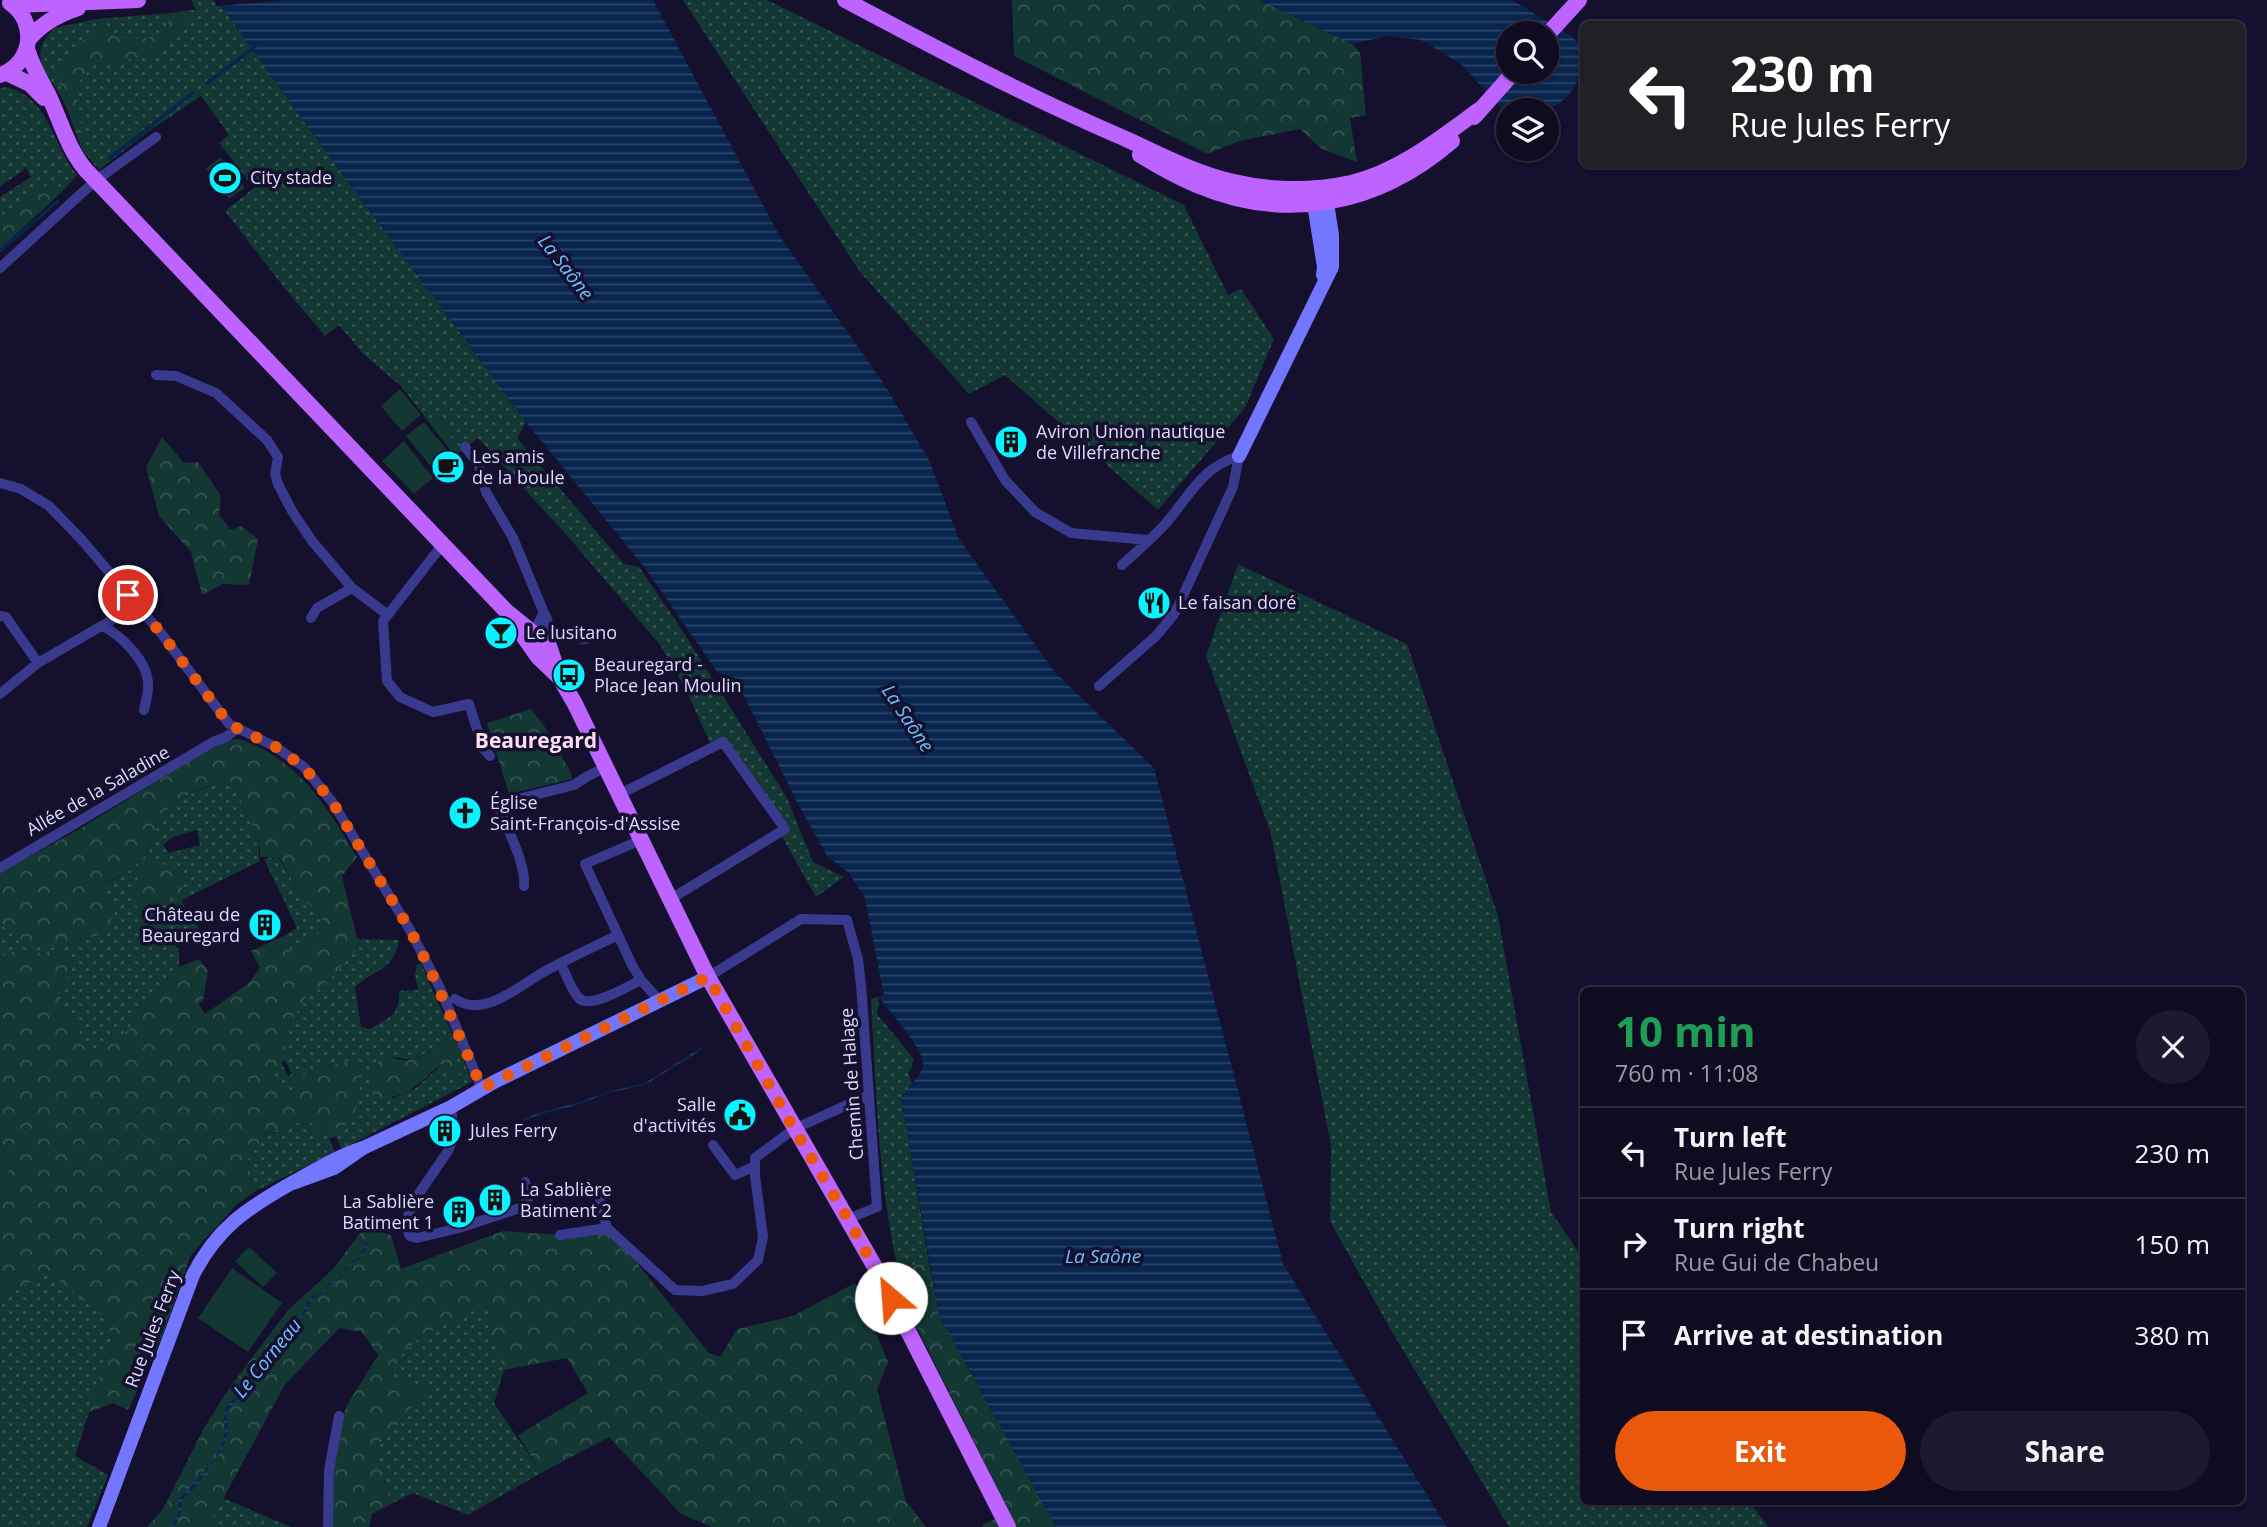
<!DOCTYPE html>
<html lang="en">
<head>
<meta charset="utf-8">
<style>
  body { margin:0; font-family:"Open Sans",sans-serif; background:#1d1a2f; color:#f1f3f6; height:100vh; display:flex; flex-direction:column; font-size:26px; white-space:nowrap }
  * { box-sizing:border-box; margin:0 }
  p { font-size:23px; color:#9b9ba5 }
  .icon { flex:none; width:38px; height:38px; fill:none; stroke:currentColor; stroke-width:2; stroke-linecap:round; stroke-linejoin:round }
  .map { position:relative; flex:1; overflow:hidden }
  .panel { position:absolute; left:1580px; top:987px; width:665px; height:518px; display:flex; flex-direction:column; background:#0f0c22; border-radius:10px; box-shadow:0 2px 5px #0004,0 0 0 2px #2f2c40 }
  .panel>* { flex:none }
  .banner { position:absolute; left:1580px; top:21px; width:665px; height:147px; border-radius:10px; box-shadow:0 2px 5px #0004,0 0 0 2px #2f2c40; background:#202124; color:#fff; overflow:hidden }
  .buttons { position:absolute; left:1496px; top:21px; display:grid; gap:14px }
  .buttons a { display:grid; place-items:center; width:63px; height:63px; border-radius:50%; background:#0f0c22; box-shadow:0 2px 5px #0004,0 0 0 2px #2f2c40; font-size:35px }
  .pin { position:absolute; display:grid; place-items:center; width:60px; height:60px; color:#fff; margin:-30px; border:4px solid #fff; border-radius:50%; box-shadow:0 2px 7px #0007 }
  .me { position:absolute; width:77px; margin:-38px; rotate:333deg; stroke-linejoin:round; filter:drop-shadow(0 0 5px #0008) }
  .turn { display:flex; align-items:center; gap:24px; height:147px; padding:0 35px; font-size:32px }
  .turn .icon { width:91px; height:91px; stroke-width:2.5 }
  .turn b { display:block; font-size:49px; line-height:60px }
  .round { display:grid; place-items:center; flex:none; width:74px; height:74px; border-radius:37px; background:#1d1a2f }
  .overview { display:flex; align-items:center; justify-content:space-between; height:119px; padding:0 35px }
  h1 { font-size:42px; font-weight:700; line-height:52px; color:#1e9e55 }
  .primary-button { display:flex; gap:14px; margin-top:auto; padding:14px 35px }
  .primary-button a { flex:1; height:80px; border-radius:42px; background:#ea580c; color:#fff; font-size:28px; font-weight:700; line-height:80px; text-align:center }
  .primary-button a+a { background:#1d1a2f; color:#f1f3f6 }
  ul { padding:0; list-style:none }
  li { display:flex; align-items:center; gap:21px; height:91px; padding:0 35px; border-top:2px solid #2f2c40 }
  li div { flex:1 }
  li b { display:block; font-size:26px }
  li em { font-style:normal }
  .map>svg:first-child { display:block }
  .grass { fill:url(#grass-dots); fill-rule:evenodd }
  .forest { fill:url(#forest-crowns) }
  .pitch { fill:#133834 }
  .water { fill:url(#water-rules); fill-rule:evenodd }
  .pier { fill:#14102d }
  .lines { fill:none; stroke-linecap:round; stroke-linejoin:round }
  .stream { stroke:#08254e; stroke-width:3.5 }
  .street { stroke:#393a8e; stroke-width:10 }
  .secondary { stroke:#7377ff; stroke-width:14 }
  .primary { stroke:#bd63ff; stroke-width:16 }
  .route { stroke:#ea580c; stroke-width:12; stroke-dasharray:0 21.6 }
  .labels { text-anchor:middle; stroke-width:7; stroke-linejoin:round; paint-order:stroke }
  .poi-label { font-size:18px; fill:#dfdcff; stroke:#14102d; text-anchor:start }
  .street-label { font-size:18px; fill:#dfdcff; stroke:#14102d }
  .water-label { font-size:19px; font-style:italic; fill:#6ac1ff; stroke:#14102d }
  .quarter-label { font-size:21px; font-weight:bold; fill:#ffdef5; stroke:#14102d }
</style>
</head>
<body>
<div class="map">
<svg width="2267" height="1527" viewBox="0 0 2267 1527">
  <defs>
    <pattern id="grass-dots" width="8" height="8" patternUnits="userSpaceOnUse" patternTransform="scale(1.75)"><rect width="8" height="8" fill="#133834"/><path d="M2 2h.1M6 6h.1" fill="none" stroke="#355452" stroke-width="1.8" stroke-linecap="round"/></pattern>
    <pattern id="forest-crowns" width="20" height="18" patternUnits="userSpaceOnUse" patternTransform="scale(1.75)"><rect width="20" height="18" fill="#133834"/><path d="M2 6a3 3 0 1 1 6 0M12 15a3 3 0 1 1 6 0" fill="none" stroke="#355452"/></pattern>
    <pattern id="water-rules" width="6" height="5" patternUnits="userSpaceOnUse" patternTransform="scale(1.75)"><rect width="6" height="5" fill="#08254e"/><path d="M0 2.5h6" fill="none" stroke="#2c4469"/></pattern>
  </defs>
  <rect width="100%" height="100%" fill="#14102d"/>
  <!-- grass -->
  <path class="grass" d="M191,0H217L323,148L526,422L517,438L624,564L639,567L680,627L787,798L813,862L844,877L816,897L780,833L785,829L724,742L710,743L687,692L661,646L571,540L478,438L455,456L401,386L363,354L339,325L325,336L286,290L225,211L254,188L219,143L229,135L201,96L149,131L99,170L82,150L81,123L75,87L94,64L153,56L180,31L190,10H196Z
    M683,0H767L1184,205L1228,295L1241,289L1274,339L1245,408L1158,510L1005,375L969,394L860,272Z
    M171,13L164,38H118L65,93L67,109C54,76 22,61 54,28L96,19Z
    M6,87C50,98 52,144 77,175L64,190L52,182L0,217V197L31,177L25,167L23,171L0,186V88Z
    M1238,564L1407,644L1498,916L1551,1212L1584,1260V1502H1750L1768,1527H1509L1388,1325L1330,1221L1331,1146L1271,834L1206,656Z
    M224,781L237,782L243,807L257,836L260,861L182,900L187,914L192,913L199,930L181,940L176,939L175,945L179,950V967L142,1003L129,1030L89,1057L73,1018L63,1011L60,992L73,964L60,949L34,954L8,951L0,958V923L16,938L117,907L104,888V883C119,880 139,865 148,851C154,841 154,825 161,815C176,797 203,789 224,781ZM197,830L200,845L169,853L163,845L173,837ZM176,872L159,899L165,938L139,917Z
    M278,857L304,900L321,916L325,930L304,944L294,955L282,937L297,928L265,861L266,858Z
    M357,939L399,940C395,969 374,970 355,987L361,1027L370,1029C389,1017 400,1016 399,991L418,990L415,974L417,964H421L454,1038L413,1060L393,1057L392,1099L416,1088L443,1064L458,1082C459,1068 459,1059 450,1048L458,1045L472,1082L342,1149L335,1136L329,1139L335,1152L256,1191L244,1165L265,1134L309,1119L362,1072L346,1061L309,1071L292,1092H280L269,1073L281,1062L288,1076L292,1074L285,1060V1032L307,995L323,987L359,947Z
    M879,997L877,1014L914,1059L911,1069L908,1072L912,1083L901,1098L929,1262L898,1269C878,1181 876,1089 871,999Z
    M50,1272L105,1318L112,1340L75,1456L108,1475L87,1527H0V1297Z
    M486,1304L504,1370L494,1403L541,1473L468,1515L413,1493L391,1504L375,1448L403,1419L427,1387L393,1378L392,1364L421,1336Z
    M223,1498L291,1527H208Z"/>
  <!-- forest -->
  <path class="forest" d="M1012,0H1259L1352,44L1360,53L1366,115L1350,118L1357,162L1322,149L1300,129L1240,141L1207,154L1014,56Z
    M190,10L180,31L153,56L94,64L75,87L81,123L82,150L67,109L65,93L55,78L91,30L107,27L118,38H163L171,13Z
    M52,182L64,190L0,249V217Z
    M162,437L184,463L198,462L221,496L219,515L231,530L241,526L258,539L249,585L223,584L202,595L191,552L159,516L146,467Z
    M531,709L545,727L570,771L572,779L509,794L487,723Z
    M240,739C300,761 326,805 357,857L342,876L359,947L323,987L307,995L285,1032V1060L269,1073L280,1091L292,1092L294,1082L309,1071L346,1061L362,1072L358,1104L349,1123L322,1137L309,1119L265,1134L244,1165L256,1191L236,1205L191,1255L163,1334L128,1410L113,1403L89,1412L112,1340L105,1318L50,1273L0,1297V1179L17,1162L0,1145V958L7,951L34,954L60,949L70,952L73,964L60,992L63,1011L73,1018L90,1056L129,1030L142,1003L179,967L199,959L208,971L203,1001L199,1004L205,1014L249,983L260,968L251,951L282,937L294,955L304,944L325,930L321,916L304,900L279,857H260V848L253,839L257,836L243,807L237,782C215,780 173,798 161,817C154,827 153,842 147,852C138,866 119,879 104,883V888L118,907L105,931L80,943L50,948L16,938L0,923V873L76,831L224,740Z
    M149,861C165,861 174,869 183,882L181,895L159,900L167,924L166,939L139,917L132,888Z
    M454,1038L458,1045L451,1048C459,1060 459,1068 458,1083L448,1078L442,1064C415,1084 411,1099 373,1098L370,1071C388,1046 395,1065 414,1059C426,1055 442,1043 454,1038Z
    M364,1228L391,1235L401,1269L503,1231L560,1235L609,1232L633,1258L709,1353L720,1357L737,1329L793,1316L855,1283L888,1362L877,1389L906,1501L926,1527H712L681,1514L609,1437L541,1473L518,1435L588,1393L567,1358L504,1370L486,1305L421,1336L392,1364L393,1378L428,1387L403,1419L375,1448L391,1504L372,1514L369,1527H332L335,1432L349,1402L378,1355L362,1332L339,1328L284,1386L208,1527H147L163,1509L204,1428L230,1387L288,1310L333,1269Z
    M929,1262L939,1315L1056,1527H983L982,1525L995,1519L1007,1507L899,1292L898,1269Z"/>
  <!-- pitch -->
  <path class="pitch" d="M221,157L245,188L229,199L206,168Z
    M400,389L421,415L402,431L381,406Z
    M435,415L461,450L455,456L428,421Z
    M424,422L452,456L433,469L406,436Z
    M404,441L433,478L414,494L382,461Z
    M0,1145L17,1162L0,1179Z
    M249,1247L277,1273L263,1287L235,1261Z
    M232,1268L282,1303L248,1352L198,1318Z"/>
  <!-- water -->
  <path class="water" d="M217,0H653L779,235L884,384L929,460L959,539L1054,671L1154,768L1283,1264L1447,1527H1056L939,1315L901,1098C907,1089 920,1077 923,1066C926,1050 888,1011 879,997L884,996L865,898L848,872L827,856L797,802L735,678L718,673L645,568L526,422L323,148Z
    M1259,0H1512L1571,36L1583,47C1584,74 1574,100 1547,109C1536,113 1520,110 1508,110V112L1504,111L1461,64L1421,40L1388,36L1352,44ZM1508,33H1547V72H1508Z
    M579,623L590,642L582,646L571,627Z
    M702,1047L703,1049L645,1085L607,1093L581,1104L538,1115L522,1122L513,1131L522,1120L538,1113L580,1102L607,1092L645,1083Z
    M366,1240L367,1244L363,1256L353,1262L337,1281L328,1286L322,1294L312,1298L308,1309L297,1325L282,1336L271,1356L226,1413L228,1433L224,1446L197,1486L182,1500L181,1512L175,1527H171L178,1512L179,1499C194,1483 220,1458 224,1436C226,1427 222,1417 225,1409L269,1356L280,1335L296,1324L311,1297L321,1293L328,1284L337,1280L352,1261L361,1256Z"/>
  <!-- pier -->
  <path class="pier" d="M213,0H289L217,6Z"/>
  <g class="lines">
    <!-- stream -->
    <path class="stream" d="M207,83L256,46
      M110,158L193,93
      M0,251L58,201"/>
    <!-- street -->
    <path class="street" d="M0,268L95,181L156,137
      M156,375L176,376L216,393L267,440L278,457L275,474L278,484L292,511L312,541L352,588L388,615
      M971,422L1005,480L1035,512L1071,533L1148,540
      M465,447L478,463L486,492L513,538L544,613
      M0,483L21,489L49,506L81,539L161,633L229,724L276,747L304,767L333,803L410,930L440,988L482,1089
      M443,544L383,621L387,681L400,697L433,712L469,704L483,748L490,756
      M0,616L6,617L38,663
      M311,618L317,608L352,588
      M103,626C121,636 146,659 148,682C149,691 146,701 144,710
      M533,633L544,613C551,623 548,631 541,640
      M1099,686L1156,636L1175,613L1233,487L1239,456C1202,467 1190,495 1167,522C1153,538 1137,551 1122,565
      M0,694L38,663L115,618
      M620,794L723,742L785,829L669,900
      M641,840L585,864L632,965L641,980L659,1000
      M0,868L213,742L226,737L238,728
      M524,886C526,863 506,827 498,804L574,785L586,777L606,767
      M560,963C566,973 571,990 579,998C590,1010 628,986 641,980
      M708,977L801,919L847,920L858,959L861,985L877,1207L848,1219
      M455,999C485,1020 523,982 549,969C572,957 595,946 618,935
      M451,1107L454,1136L448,1151L418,1195L404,1224L410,1236L417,1238L459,1228L523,1207L530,1195L525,1182
      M713,1145L735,1175L755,1166
      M600,1199L607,1228
      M560,1235L607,1228L675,1290L702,1291L733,1284L758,1260L763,1237L755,1176V1158L794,1129L869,1095
      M328,1527L329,1470L339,1416"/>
    <!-- secondary -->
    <path class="secondary" d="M1314,204L1324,267L1323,275
      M1239,456L1332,267V235L1327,203
      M363,1148L451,1107L494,1082L708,977
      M99,1527L193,1275C217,1228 246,1209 290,1184C314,1171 336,1157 363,1148L334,1168L293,1183"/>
    <!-- primary -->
    <path class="primary" d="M845,0C937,49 1030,98 1126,139C1161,155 1197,174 1234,182C1272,191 1313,191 1351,183C1398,172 1441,138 1479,110
      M14,5L138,0
      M1547,35L1579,0
      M29,39C42,23 59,14 78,8
      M27,49C32,66 40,79 48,94C60,119 67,147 85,169L506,611L549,646L559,676
      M7,73L30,84L44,98
      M0,75C33,64 38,22 10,3
      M1474,117L1514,72
      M1140,155C1158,166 1177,177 1197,185C1287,223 1378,205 1452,141
      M506,611L538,657L560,678L575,704L708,977L879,1274L1008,1527"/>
  </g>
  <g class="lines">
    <!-- route -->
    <path class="route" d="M128,595L161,633L229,724L276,747L304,767L333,803L410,930L429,967L482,1088L708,977L794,1129L848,1219L891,1298"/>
  </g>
  <!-- icons -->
  <defs>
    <symbol id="stadium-disc" viewBox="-11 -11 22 22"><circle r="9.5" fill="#08f2ff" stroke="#14102d"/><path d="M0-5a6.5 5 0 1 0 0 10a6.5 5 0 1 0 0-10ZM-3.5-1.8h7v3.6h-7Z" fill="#111"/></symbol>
    <symbol id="building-disc" viewBox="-11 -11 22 22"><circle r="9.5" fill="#08f2ff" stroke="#14102d"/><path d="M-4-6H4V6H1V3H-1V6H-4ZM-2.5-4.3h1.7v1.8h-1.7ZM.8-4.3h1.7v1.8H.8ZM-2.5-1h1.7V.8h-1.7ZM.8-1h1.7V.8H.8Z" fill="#111"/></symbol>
    <symbol id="cafe-disc" viewBox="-11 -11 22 22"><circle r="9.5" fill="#08f2ff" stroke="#14102d"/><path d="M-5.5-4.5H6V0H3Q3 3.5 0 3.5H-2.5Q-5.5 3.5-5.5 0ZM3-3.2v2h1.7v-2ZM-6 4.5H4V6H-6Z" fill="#111"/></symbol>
    <symbol id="restaurant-disc" viewBox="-11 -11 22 22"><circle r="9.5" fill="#08f2ff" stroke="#14102d"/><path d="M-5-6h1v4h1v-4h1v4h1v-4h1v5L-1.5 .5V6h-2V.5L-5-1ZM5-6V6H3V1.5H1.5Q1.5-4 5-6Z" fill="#111"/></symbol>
    <symbol id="bar-disc" viewBox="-11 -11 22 22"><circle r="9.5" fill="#08f2ff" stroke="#14102d"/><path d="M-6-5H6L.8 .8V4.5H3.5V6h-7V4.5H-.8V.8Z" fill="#111"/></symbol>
    <symbol id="bus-disc" viewBox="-11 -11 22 22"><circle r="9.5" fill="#08f2ff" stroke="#14102d"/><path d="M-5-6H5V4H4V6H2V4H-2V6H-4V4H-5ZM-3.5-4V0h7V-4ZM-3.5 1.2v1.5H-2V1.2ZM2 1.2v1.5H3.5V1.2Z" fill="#111"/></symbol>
    <symbol id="church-disc" viewBox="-11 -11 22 22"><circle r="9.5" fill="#08f2ff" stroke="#14102d"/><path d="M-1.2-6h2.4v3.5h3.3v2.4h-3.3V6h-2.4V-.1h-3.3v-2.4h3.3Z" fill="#111"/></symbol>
    <symbol id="civic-disc" viewBox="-11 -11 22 22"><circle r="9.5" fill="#08f2ff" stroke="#14102d"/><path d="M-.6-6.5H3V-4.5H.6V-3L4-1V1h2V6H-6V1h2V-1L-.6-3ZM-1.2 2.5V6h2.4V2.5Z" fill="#111"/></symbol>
  </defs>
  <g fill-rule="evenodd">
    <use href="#stadium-disc" x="206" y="159" width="38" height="38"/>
    <use href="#building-disc" x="992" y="423" width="38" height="38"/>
    <use href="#cafe-disc" x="429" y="448" width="38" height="38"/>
    <use href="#restaurant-disc" x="1135" y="584" width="38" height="38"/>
    <use href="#bar-disc" x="482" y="614" width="38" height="38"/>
    <use href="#bus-disc" x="550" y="656" width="38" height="38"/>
    <use href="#church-disc" x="446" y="794" width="38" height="38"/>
    <use href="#building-disc" x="246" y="906" width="38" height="38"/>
    <use href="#civic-disc" x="721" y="1096" width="38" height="38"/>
    <use href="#building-disc" x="426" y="1112" width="38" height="38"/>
    <use href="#building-disc" x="476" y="1181" width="38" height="38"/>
    <use href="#building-disc" x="440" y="1193" width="38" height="38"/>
  </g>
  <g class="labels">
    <!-- poi labels -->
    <g class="poi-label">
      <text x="250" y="184">City stade</text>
      <text x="1036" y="438">Aviron Union nautique<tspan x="1036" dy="21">de Villefranche</tspan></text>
      <text x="472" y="463">Les amis<tspan x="472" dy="21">de la boule</tspan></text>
      <text x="1178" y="609">Le faisan doré</text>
      <text x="526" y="639">Le lusitano</text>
      <text x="594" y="671">Beauregard -<tspan x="594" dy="21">Place Jean Moulin</tspan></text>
      <text x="490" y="809">Église<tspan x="490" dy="21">Saint-François-d'Assise</tspan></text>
      <text x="240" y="921" text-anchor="end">Château de<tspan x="240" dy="21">Beauregard</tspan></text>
      <text x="716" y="1111" text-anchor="end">Salle<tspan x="716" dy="21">d'activités</tspan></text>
      <text x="470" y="1137">Jules Ferry</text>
      <text x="520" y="1196">La Sablière<tspan x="520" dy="21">Batiment 2</tspan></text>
      <text x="434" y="1208" text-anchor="end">La Sablière<tspan x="434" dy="21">Batiment 1</tspan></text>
    </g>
    <!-- street labels -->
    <g class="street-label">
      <text transform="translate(98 791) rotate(-30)" y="6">Allée de la Saladine</text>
      <text transform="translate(852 1084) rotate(-94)" y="6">Chemin de Halage</text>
      <text transform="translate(153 1329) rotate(-69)" y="6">Rue Jules Ferry</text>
    </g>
    <!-- water labels -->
    <g class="water-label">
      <text transform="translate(566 267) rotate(52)" y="7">La Saône</text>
      <text transform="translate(908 718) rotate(56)" y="7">La Saône</text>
      <text x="1103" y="1263">La Saône</text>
      <text transform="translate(267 1358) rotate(-51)" y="7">Le Corneau</text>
    </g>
    <!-- quarter labels -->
    <g class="quarter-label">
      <text x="536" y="748">Beauregard</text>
    </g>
  </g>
</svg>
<div class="buttons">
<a><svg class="icon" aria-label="search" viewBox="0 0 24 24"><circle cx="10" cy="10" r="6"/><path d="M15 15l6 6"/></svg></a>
<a><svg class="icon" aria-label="layers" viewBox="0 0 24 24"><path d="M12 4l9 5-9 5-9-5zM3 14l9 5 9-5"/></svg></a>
</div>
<div class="pin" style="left:128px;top:595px;background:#d93025"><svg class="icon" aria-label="arrive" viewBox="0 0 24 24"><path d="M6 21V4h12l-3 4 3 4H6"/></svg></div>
<svg class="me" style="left:891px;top:1298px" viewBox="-20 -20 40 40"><circle r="19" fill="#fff"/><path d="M0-13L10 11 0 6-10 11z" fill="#ea580c"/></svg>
<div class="banner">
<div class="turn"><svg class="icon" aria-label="left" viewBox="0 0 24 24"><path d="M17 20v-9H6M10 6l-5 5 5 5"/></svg><div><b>230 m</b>Rue Jules Ferry</div></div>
</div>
<section class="panel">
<div class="overview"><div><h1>10 min</h1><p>760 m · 11:08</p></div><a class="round"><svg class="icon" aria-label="close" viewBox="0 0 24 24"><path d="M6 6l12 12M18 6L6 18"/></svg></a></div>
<ul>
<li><svg class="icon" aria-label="left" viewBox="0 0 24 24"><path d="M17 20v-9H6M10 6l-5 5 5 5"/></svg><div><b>Turn left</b><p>Rue Jules Ferry</p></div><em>230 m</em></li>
<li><svg class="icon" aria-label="right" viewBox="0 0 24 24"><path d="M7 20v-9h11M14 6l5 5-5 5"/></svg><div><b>Turn right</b><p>Rue Gui de Chabeu</p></div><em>150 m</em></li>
<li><svg class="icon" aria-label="arrive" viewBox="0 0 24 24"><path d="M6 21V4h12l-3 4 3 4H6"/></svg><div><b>Arrive at destination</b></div><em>380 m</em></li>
</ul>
<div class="primary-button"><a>Exit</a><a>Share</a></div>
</section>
</div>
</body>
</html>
